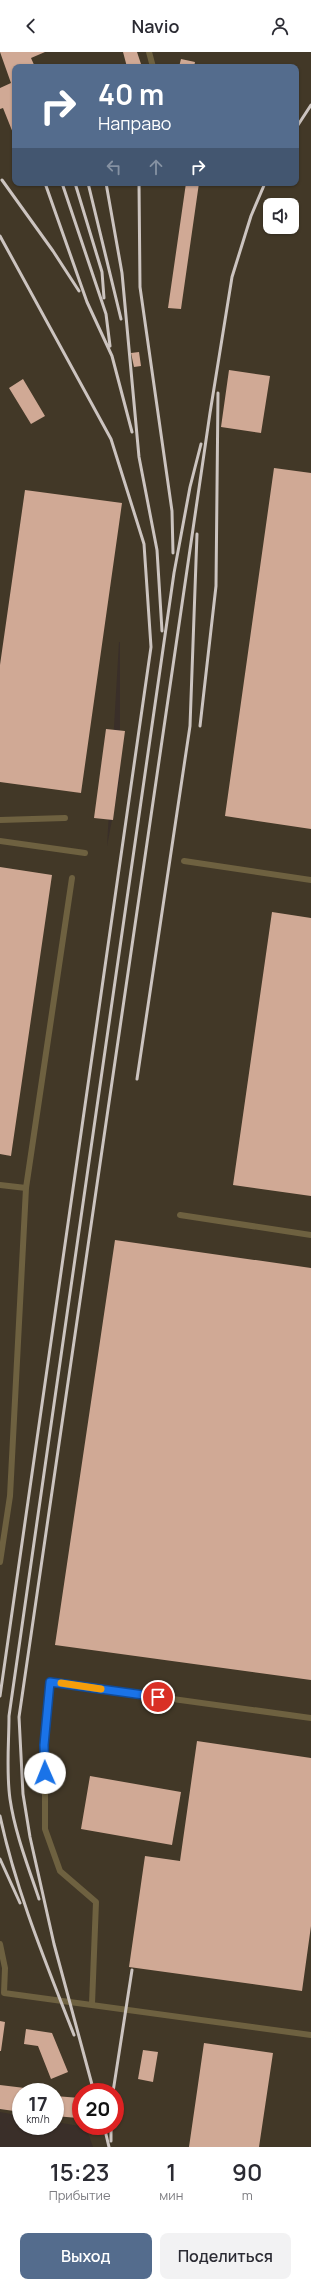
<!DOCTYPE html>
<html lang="ru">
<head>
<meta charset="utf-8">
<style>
  body { margin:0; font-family:Manrope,sans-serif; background:#f2f2f3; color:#2b2b33; height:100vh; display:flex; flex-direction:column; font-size:15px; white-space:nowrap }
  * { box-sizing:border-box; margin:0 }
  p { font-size:13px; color:#7c7c81 }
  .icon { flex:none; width:22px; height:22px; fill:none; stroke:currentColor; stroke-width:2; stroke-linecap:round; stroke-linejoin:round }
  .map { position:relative; height:2095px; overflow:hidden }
  .side { display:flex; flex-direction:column; background:#fff; flex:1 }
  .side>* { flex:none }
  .banner { position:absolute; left:12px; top:12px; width:287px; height:122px; border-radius:8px; box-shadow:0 1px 3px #0004; background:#546c8d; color:#fff; overflow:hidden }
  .controls { position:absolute; left:263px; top:146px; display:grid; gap:8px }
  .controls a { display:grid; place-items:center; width:36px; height:36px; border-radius:8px; background:#fff; box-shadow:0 1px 3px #0004; font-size:20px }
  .speed { position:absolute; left:12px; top:2031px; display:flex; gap:8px; font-size:20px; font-weight:700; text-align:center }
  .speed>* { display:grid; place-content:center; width:52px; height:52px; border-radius:50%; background:#fff; box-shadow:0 1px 3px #0004; line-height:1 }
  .speed small { font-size:10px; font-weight:400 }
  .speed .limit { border:6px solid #d22; background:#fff; color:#111 }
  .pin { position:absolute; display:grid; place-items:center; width:34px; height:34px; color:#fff; margin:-17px; border:2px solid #fff; border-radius:50%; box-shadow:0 1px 4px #0007 }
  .me { position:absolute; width:44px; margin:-22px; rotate:359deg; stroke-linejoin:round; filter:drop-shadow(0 0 3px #0008) }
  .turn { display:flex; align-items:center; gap:14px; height:84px; padding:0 20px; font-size:18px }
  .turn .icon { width:52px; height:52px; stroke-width:2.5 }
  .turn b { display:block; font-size:28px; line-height:34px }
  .lanes { display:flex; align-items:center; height:38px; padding:0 20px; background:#0003; justify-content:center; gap:20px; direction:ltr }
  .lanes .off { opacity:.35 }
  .eta { display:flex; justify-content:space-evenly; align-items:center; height:68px; text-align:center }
  .eta b { font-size:24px; font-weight:600; line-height:28px }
  .cta { display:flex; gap:8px; margin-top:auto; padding:8px 20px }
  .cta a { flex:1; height:46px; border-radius:8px; background:#546c8d; color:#fff; font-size:16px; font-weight:600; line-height:46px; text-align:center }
  .cta a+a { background:#f2f2f3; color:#2b2b33 }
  header { display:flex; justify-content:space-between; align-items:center; height:52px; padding:0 20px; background:#fff; font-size:18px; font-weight:600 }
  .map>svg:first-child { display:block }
  .industrial { fill:#423827; fill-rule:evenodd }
  .building { fill:#d0a995 }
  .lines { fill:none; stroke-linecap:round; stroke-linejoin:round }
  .lane { stroke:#6e6140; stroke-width:6 }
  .rail { stroke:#ccc4c0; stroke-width:3 }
  .route-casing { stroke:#114b97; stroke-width:10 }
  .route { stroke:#1a73e8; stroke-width:7 }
  .slow { stroke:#f59e0b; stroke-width:7 }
</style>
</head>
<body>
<header><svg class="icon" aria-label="back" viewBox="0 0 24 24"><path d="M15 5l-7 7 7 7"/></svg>Navio<svg class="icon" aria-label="person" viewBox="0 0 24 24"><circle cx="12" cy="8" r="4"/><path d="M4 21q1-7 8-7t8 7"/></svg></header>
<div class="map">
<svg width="311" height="2095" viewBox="0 0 311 2095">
  <rect width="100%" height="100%" fill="#3a2f29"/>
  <!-- industrial -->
  <path class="industrial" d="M0,0H311V2095H93L86,2075L55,2070V2040H21V2064L0,2060ZM15,15H296V131H15ZM270,153H292V175H270ZM120,590V726L107,794L119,590ZM81,2040H115V2074H81Z"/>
  <!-- building -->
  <path class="building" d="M0,0H45L31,6L35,15H15V86L3,56L0,57V36L11,31Z
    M123,0H137L142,15H127Z
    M181,7L195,10L194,15H179Z
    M186,131H199L181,257L168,256Z
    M139,300L141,314L134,315L131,301Z
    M229,318L270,324L261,381L221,375Z
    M23,327L45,364L31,372L9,336Z
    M274,416L311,421V777L225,764Z
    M25,438L122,451L81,741L0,730V613Z
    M106,677L125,679L113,768L94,766Z
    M0,815L52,823L11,1104L0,1102Z
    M272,860L311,866V1144L233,1133Z
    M115,1188L311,1216V1628L55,1593Z
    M197,1689L311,1706V1874L302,1939L129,1915L145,1804L180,1809Z
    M90,1724L181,1740L172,1793L81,1777Z
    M0,1969L5,1970L1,1999H0Z
    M26,1977L52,1981L68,2020L51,2027L38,1994L24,1992Z
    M204,1991L273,2001L259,2095H189Z
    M143,1998L158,2000L153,2030L138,2027Z
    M0,2033L33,2037V2040H21V2060L0,2057Z
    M55,2044L80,2046L78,2066L55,2064Z"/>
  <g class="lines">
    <!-- lane -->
    <path class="lane" d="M149,0L153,15
      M0,768L65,766
      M0,789L85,801
      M184,809L311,828
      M0,1133L26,1136
      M180,1163L311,1183
      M0,1510L10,1444L26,1136L72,826
      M0,1892L5,1916L4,1941L311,1983
      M92,1952L96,1850L60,1819L45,1777V1693L50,1630L311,1666"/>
    <!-- rail -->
    <path class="rail" d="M296,76L311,53
      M2,128L53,199L79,239
      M45,131L87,250L112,304L132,380
      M62,131L106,262L110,294
      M75,131L102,220L104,246
      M88,131L121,267
      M106,131L122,221L139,405L157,498L162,579
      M139,131L140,235L172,459L173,501
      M0,184L111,387L144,492L151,595L0,1644
      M200,674L216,534L218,341
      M137,1027L190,674L197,482
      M0,1764C16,1839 46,1911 74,1983
      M0,1807L20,1851
      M39,1847C28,1814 15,1781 10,1747C6,1719 9,1691 9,1664L174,521L190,435L201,392
      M94,2040L54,1892L30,1785L23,1742L19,1665L210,361L232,225L251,164L265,131
      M113,2040L132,1918
      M104,2074L109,2095
      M111,2089V2074"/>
  </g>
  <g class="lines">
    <defs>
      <path id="route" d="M45,1721L44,1693L50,1630L158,1645"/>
    </defs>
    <!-- route casing -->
    <use href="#route" class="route-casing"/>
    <!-- route -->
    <use href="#route" class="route"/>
    <!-- slow -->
    <path class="slow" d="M61,1631L101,1637"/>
  </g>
</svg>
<div class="controls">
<a><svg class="icon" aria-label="sound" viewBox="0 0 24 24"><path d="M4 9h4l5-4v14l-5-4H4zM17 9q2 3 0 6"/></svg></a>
</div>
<div class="speed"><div>17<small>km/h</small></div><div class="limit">20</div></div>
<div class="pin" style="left:158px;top:1645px;background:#d93025"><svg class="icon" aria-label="arrive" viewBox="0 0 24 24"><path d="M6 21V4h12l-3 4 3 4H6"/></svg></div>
<svg class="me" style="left:45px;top:1721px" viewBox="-20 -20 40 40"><circle r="19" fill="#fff"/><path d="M0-13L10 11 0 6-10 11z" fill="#1a73e8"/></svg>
<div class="banner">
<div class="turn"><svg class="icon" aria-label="right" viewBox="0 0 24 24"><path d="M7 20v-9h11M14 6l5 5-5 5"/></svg><div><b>40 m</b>Направо</div></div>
<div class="lanes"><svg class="icon off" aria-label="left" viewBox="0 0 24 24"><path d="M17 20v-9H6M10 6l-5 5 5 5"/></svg><svg class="icon off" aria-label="ahead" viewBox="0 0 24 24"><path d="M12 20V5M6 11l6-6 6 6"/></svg><svg class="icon" aria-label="right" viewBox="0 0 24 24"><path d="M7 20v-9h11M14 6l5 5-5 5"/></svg></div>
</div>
</div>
<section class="side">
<div class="eta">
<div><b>15:23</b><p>Прибытие</p></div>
<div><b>1</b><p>мин</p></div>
<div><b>90</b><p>m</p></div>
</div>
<div class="cta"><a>Выход</a><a>Поделиться</a></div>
</section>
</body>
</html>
